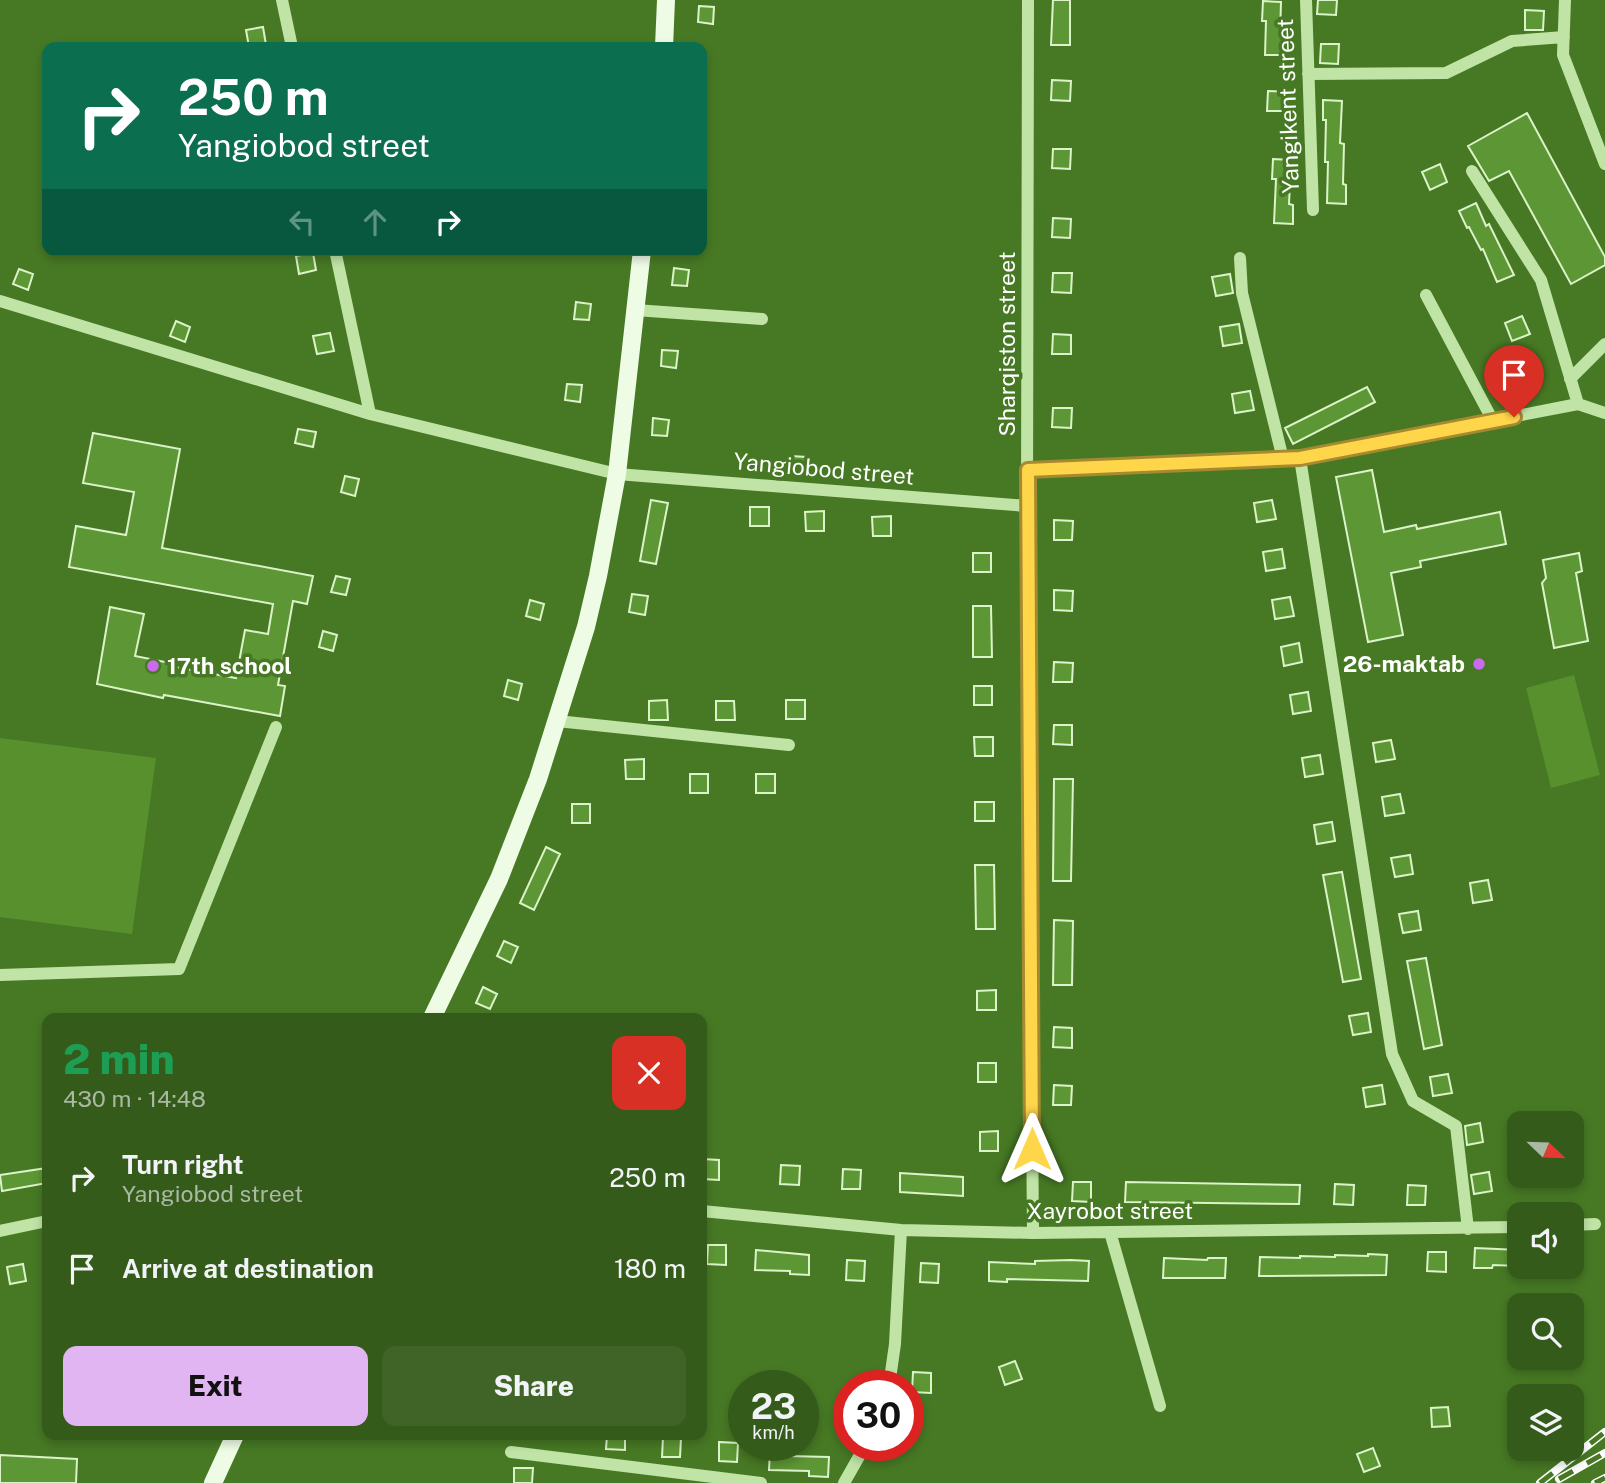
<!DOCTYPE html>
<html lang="en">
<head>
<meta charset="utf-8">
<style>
  body { margin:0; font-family:"Public Sans",sans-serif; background:#406428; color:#f1f3f6; height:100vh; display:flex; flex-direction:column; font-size:26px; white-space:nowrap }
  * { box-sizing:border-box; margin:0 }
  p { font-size:23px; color:#aab9a3 }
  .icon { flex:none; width:38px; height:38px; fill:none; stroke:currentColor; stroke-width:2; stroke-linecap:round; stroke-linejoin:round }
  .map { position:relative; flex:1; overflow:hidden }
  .drawer { position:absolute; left:42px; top:1013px; width:665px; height:427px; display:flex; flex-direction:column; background:#355b1b; border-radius:14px; box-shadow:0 4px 10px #0003 }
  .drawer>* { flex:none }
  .top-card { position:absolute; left:42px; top:42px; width:665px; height:214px; border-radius:14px; box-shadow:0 4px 10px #0003; background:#0b6e4f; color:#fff; overflow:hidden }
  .needle { width:46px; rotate:113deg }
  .controls { position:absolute; left:1507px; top:1111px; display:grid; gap:14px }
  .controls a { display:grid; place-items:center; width:77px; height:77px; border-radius:14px; background:#355b1b; box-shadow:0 4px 10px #0003; font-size:35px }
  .speed { position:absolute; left:728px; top:1370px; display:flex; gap:14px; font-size:35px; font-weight:700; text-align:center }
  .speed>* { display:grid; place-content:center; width:91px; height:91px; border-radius:50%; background:#355b1b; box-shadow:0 4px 10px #0003; line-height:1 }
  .speed small { font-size:18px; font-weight:400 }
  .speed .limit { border:10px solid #d22; background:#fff; color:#111 }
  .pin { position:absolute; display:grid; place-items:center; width:60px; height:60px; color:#fff; margin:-72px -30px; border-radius:50% 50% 50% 0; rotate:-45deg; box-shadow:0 0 7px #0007 }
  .pin .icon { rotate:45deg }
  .me { position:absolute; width:77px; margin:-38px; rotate:0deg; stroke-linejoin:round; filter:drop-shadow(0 0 5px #0008) }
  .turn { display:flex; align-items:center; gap:24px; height:147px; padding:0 21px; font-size:32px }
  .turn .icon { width:91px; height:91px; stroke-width:2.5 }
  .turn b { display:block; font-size:49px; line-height:60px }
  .lanes { display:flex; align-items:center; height:66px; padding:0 21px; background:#0003; justify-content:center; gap:35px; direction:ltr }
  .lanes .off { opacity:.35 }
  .round { display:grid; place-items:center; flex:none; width:74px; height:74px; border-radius:14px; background:#406428 }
  .head { display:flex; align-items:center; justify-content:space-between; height:119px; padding:0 21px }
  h1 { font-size:42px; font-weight:800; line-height:52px; color:#1e9e55 }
  .button { display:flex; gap:14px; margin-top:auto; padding:14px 21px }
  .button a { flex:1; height:80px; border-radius:14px; background:#e0b5f2; color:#111; font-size:28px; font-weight:800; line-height:80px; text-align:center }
  .button a+a { background:#406428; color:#f1f3f6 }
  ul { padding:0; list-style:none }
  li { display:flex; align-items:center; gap:21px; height:91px; padding:0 21px }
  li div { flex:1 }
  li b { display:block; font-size:26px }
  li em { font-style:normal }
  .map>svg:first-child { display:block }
  .pitch { fill:#58902e }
  .building { fill:#5d9634; stroke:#dbf3c8; stroke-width:2 }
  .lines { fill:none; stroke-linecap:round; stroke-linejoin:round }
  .minor { stroke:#c0e4a6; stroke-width:12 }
  .major { stroke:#eefce6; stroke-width:18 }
  .rail-casing { stroke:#fff; stroke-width:8 }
  .rail { stroke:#477924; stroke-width:5; stroke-dasharray:16; stroke-linecap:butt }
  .route-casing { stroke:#a68a30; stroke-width:18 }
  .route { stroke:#ffd54a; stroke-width:12 }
  .poi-dot { fill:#cb6aee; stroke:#477924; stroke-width:2.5 }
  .labels { text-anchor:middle; stroke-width:7; stroke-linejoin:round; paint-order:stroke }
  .street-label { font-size:23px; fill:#fff; stroke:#477924 }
  .poi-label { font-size:23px; font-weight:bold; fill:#fff; stroke:#477924; text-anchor:end }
</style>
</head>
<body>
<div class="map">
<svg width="1605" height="1483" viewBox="0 0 1605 1483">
  <rect width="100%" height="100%" fill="#477924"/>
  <!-- pitch -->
  <path class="pitch" d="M1574,675L1600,775L1551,788L1526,688Z
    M0,738L156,758L132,934L0,917Z"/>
  <!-- building -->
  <path class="building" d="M1053,0H1070V45H1051Z
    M1318,0H1337L1336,15L1317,14Z
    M1263,1L1281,2L1280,36H1284L1283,55H1265L1266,21H1262Z
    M699,6L714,7L713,24L698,22Z
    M1525,10L1544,11L1543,30H1525Z
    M263,27L266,45L249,47L246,30Z
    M1321,44H1339L1338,64L1320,63Z
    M1052,80L1071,81L1070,101L1051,100Z
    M1268,91L1287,92L1286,111H1267Z
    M1323,100L1342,101L1340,143L1344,144L1343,184L1346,185V204L1327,203L1328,162H1325L1326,120H1323Z
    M1527,113L1605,257V265L1571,284L1509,171L1489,181L1468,146Z
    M1053,149H1071L1070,169L1052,168Z
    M1273,159L1291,160L1289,204L1293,205V224L1274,223L1276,179H1272Z
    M1440,164L1447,182L1430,190L1422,172Z
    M1476,203L1486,226L1489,224L1514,275L1497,282L1483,249L1481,250L1469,227L1467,228L1459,211Z
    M1053,218L1071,219L1070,238L1052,237Z
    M313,253L316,270L299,274L296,256Z
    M674,268L689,270L687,286L672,285Z
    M19,269L33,274L28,290L13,284Z
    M1053,273H1072L1071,293L1052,292Z
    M1230,274L1233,293L1216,296L1212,277Z
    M576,302L591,304L589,320L574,319Z
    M1522,316L1530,334L1512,341L1505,323Z
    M176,321L190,327L185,342L170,336Z
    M1239,324L1242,343L1223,346L1220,327Z
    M330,333L334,351L317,354L313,336Z
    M1053,334L1071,335V354H1052Z
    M662,350L678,351L676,368L661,366Z
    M567,384L582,385L580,402L565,400Z
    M1367,387L1375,402L1293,444L1285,428Z
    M1250,391L1254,410L1235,413L1232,394Z
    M1053,408H1072L1071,428L1052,427Z
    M653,418L669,420L667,436L652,435Z
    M298,429L316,432L313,447L295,443Z
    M93,433L180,449L162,548L313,576L307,604L293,601L278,685L285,686L280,716L164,695L163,698L97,684L110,607L144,614L135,656L170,663L169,666L236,678L245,630L268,634L273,604L69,567L76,526L126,535L134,492L83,483Z
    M791,456L806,457L805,473L789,472Z
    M1372,470L1384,532L1416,525L1417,529L1500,512L1506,544L1420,561L1421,567L1391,573L1403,635L1368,642L1336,477Z
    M345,476L359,479L355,496L341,492Z
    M651,500L668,503L656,564L640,561Z
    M1272,500L1276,519L1257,522L1254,503Z
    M750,507H769V526H750Z
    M824,511V531H806L805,512Z
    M891,516V536H873L872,517Z
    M1054,520L1073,521L1072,540H1054Z
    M1282,549L1285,568L1266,571L1263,552Z
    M973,553H991V572H973Z
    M1579,553L1582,571L1576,573L1588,641L1554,648L1542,583L1546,578L1543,560Z
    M336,576L350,579L346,595L331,592Z
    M1054,590L1073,591L1072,611L1054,610Z
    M632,594L648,596L645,615L629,612Z
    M1290,597L1294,616L1275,619L1272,600Z
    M530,600L544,604L540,620L526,616Z
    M973,606H991L992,657H973Z
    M323,631L337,635L333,651L319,647Z
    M1299,643L1302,662L1284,666L1281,647Z
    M1054,662L1073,663L1072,682H1053Z
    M508,680L522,684L518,700L504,696Z
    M974,686H992V705H974Z
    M1308,692L1311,711L1293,714L1290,695Z
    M667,700L668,720H649V701Z
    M786,700H805V719H786Z
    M716,701H734L735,720H716Z
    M1054,725H1072V745L1053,744Z
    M974,737H993V756H975Z
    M1391,740L1395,759L1376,762L1373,743Z
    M1320,755L1323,774L1305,777L1302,758Z
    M644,759V779H626L625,760Z
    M690,774H708V793H690Z
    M756,774H775V793H756Z
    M1054,779H1073L1071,881H1053Z
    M1400,794L1404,813L1385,816L1382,797Z
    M975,802H994V821H975Z
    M572,804H590V823H572Z
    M1332,822L1335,841L1317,844L1314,825Z
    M546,847L560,854L534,910L520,903Z
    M1410,855L1413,874L1395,877L1391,858Z
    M975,865H994L995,929H976Z
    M1342,872L1361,979L1343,982L1323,875Z
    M1488,880L1492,900L1473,903L1470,883Z
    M1418,911L1421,930L1403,933L1399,914Z
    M1054,920L1073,921L1072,985H1053Z
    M504,941L518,947L511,963L497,956Z
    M1426,958L1442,1045L1424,1049L1407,961Z
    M483,987L497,994L490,1009L476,1003Z
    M996,990V1010H977V991Z
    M1368,1013L1371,1032L1353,1035L1349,1016Z
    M1054,1027L1072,1028V1048L1053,1047Z
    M978,1063H996V1082H978Z
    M1448,1074L1452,1093L1433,1096L1430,1077Z
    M1054,1085L1072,1086L1071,1105H1053Z
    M1382,1085L1385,1104L1366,1107L1363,1088Z
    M1480,1123L1483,1142L1467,1145L1465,1126Z
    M998,1131V1151H980V1132Z
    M702,1159L719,1160V1180L702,1179Z
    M781,1165L800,1166L799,1185L780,1184Z
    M47,1168V1183L2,1191L0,1175Z
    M843,1169L861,1170L860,1189H842Z
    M1489,1172L1492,1191L1474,1194L1471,1175Z
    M900,1173L963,1177V1196L900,1192Z
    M1073,1182H1091V1202L1072,1201Z
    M1126,1182L1300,1185L1299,1204L1125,1202Z
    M1335,1184L1354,1185L1353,1205L1334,1204Z
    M1408,1185L1426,1186L1425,1205H1407Z
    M708,1245H726V1265L707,1264Z
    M1475,1248L1519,1250V1266L1493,1265L1492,1268H1474Z
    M756,1250L809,1255V1275L790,1274V1271L755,1270Z
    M1428,1252H1446V1272L1427,1271Z
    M1368,1254L1387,1255L1386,1275L1259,1276L1260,1257L1300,1258V1256L1335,1257V1255L1368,1256Z
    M1164,1258L1207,1260L1208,1258H1226L1225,1278H1163Z
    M847,1260L865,1261L864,1281L846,1280Z
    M1071,1260L1089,1261L1088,1281L1007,1279V1282L989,1281V1262L1035,1264V1261Z
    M921,1263L939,1264L938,1283L920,1282Z
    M23,1264L26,1281L10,1284L7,1267Z
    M1015,1361L1022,1379L1005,1385L999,1367Z
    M913,1372L931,1373V1393L912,1392Z
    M1448,1407L1450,1426L1432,1427L1431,1408Z
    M607,1435H625V1450L606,1449Z
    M663,1437L681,1438L680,1457H662Z
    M719,1442L738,1443L737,1462L719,1461Z
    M1373,1448L1380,1466L1364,1472L1357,1454Z
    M770,1450L789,1451L788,1456L829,1457L828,1477L809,1476V1471L769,1470Z
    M0,1455L77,1459L76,1483H0Z
    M514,1468H533L532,1483H514Z"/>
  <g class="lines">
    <!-- minor -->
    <path class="minor" d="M282,0L292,47
      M1028,0L1027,506L1033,1233
      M1306,0L1313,210
      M1565,0L1563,55L1605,164
      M1308,74L1446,73L1512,41L1564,37
      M1472,171L1541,280L1578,404
      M335,250L370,414L617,474L1027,506
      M1240,258L1242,293L1283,459
      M1426,295L1493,421
      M0,301L370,414
      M635,310L762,319
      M1570,379L1605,344
      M1300,458L1392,1054L1413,1101L1456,1126L1468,1229
      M1028,470L1300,458L1578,404L1605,413
      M557,721L789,745
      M0,975L179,969L276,727
      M702,1211L901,1230L1033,1233L1519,1227
      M1572,1225L1595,1224
      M0,1231L47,1221
      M1110,1232L1160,1406
      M889,1386L895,1344L901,1230
      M511,1452L761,1483
      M844,1483L865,1446"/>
    <!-- major -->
    <path class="major" d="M664,47L666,0
      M432,1018L499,879L538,779L586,627L598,576L617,474L642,250
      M213,1483L235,1435"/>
    <defs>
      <path id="rail" d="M1559,1479L1605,1453
        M1540,1483L1605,1432
        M1595,1483L1605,1478"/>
    </defs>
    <!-- rail casing -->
    <use href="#rail" class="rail-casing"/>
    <!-- rail -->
    <use href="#rail" class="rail"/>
  </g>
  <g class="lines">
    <defs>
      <path id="route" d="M1032,1149L1028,470L1300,458L1514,417"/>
    </defs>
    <!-- route casing -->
    <use href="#route" class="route-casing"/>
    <!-- route -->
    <use href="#route" class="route"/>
  </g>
  <!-- markers -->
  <g class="poi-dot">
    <circle cx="1479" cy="664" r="7"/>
    <circle cx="153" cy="666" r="7"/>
  </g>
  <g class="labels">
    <!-- street labels -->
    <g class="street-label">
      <text transform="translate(1288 106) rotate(-92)" y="8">Yangikent street</text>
      <text transform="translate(1007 344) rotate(-90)" y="8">Sharqiston street</text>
      <text transform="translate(824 469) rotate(5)" y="8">Yangiobod street</text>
      <text x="1110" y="1219">Xayrobot street</text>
    </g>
    <!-- poi labels -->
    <g class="poi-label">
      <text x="1465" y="672">26-maktab</text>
      <text x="167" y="674" text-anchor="start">17th school</text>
    </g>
  </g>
</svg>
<div class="controls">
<a><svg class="needle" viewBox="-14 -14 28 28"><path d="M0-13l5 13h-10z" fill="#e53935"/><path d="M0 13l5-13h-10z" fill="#aab9a3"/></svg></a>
<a><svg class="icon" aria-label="sound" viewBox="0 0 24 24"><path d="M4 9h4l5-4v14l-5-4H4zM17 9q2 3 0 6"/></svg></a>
<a><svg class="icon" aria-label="search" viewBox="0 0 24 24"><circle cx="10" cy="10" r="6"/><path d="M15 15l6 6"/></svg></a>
<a><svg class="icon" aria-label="layers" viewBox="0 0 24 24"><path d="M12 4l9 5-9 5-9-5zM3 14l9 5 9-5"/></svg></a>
</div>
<div class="speed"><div>23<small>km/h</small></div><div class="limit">30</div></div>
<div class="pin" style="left:1514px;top:417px;background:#d93025"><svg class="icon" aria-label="arrive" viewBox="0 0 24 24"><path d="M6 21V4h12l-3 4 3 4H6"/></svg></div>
<svg class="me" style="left:1032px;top:1149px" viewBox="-20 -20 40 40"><path d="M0-17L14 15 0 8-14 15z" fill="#ffd54a" stroke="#fff" stroke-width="4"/></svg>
<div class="top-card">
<div class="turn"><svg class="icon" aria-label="right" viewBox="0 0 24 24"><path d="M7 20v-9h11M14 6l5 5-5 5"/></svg><div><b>250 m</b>Yangiobod street</div></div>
<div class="lanes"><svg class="icon off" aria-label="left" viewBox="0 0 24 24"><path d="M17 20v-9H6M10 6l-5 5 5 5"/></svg><svg class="icon off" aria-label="ahead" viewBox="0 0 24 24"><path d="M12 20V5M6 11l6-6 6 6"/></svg><svg class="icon" aria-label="right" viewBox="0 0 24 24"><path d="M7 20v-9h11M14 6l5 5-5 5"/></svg></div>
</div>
<section class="drawer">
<div class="head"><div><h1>2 min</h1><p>430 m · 14:48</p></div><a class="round" style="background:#d93025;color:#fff"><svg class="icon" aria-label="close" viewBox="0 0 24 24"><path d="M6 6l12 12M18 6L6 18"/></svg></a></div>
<ul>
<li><svg class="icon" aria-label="right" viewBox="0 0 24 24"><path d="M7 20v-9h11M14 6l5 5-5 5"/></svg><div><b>Turn right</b><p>Yangiobod street</p></div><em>250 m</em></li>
<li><svg class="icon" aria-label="arrive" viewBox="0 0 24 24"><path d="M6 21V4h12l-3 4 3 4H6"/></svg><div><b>Arrive at destination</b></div><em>180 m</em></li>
</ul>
<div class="button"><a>Exit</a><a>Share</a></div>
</section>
</div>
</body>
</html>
